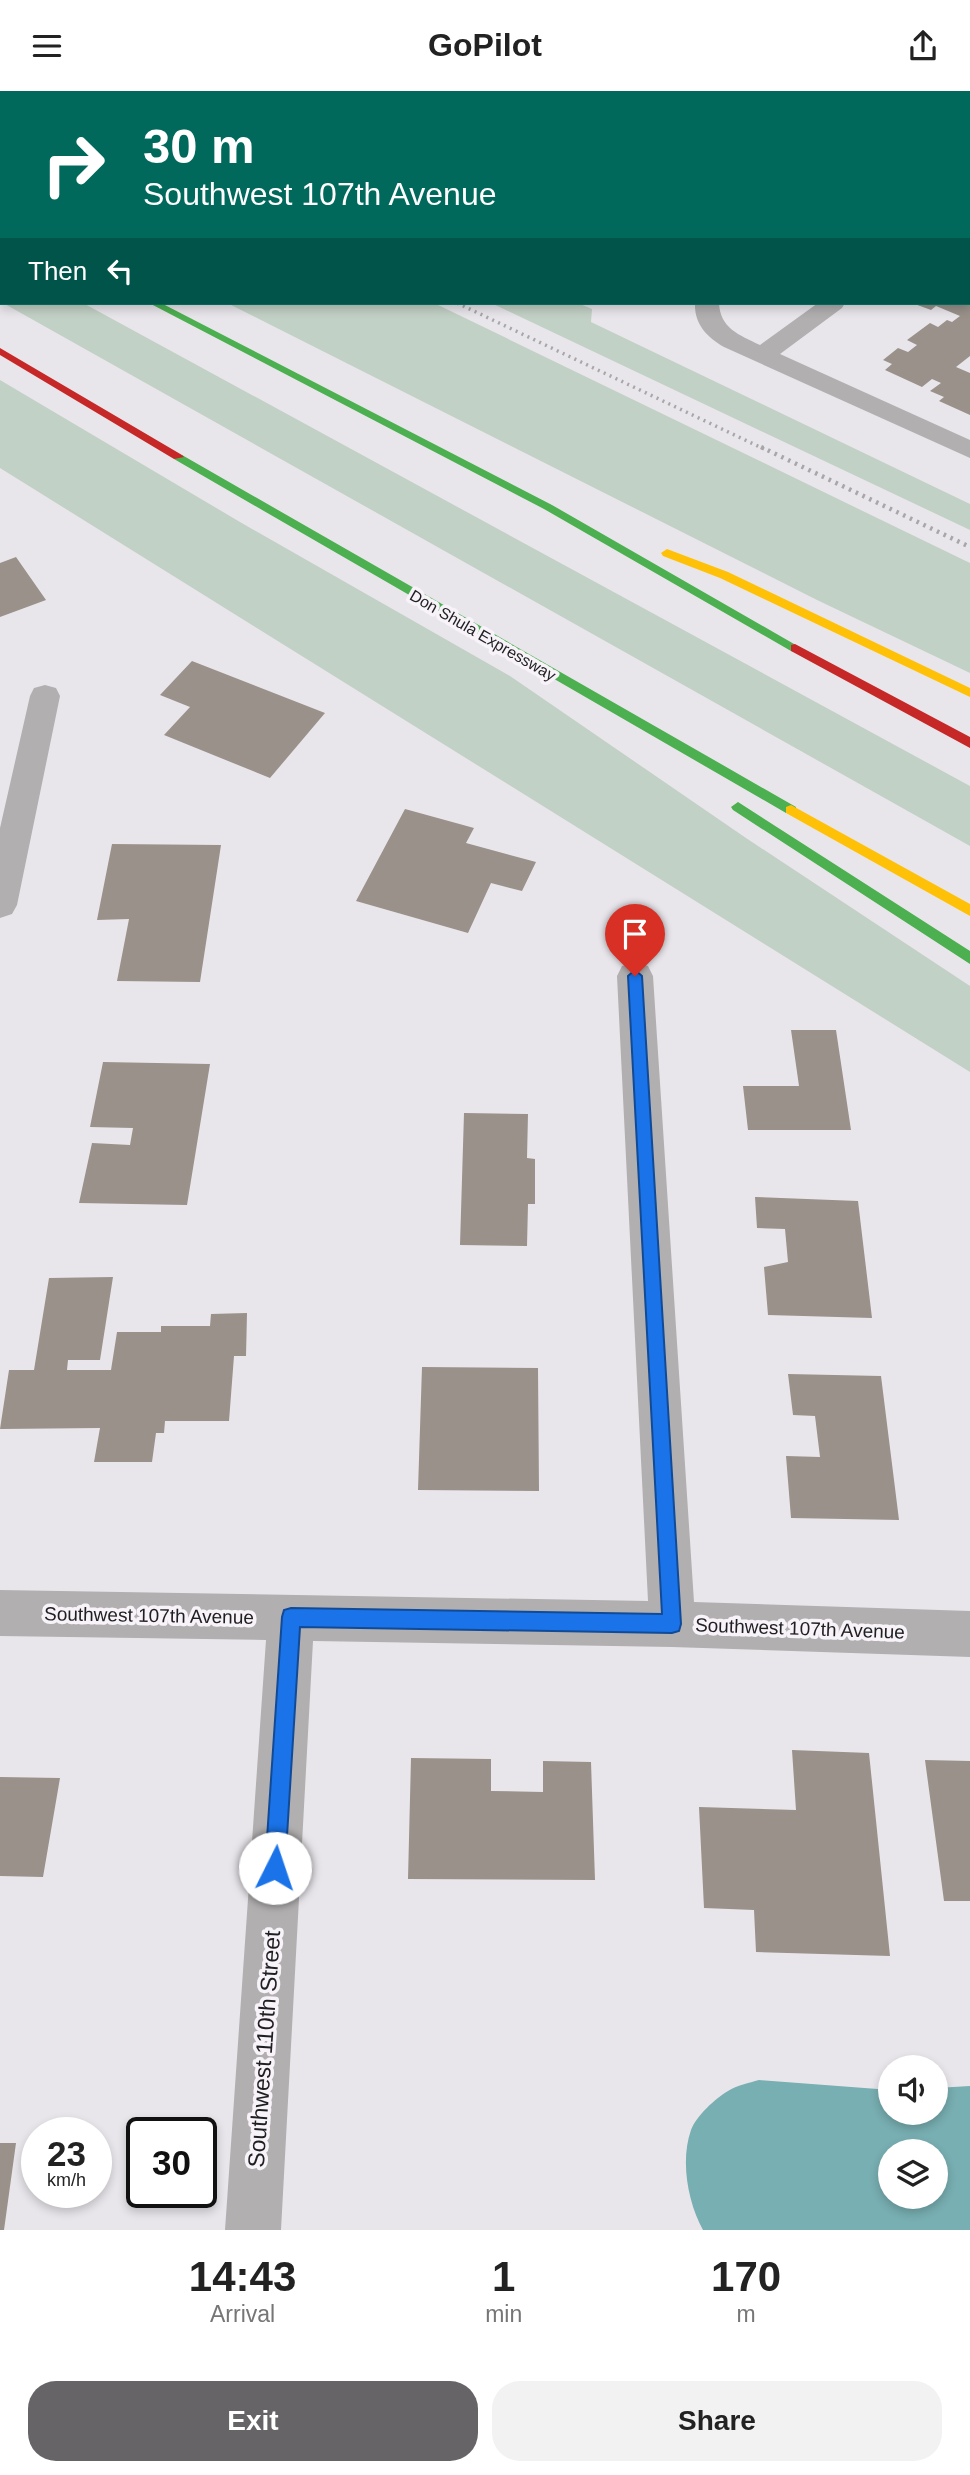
<!DOCTYPE html>
<html lang="en">
<head>
<meta charset="utf-8">
<style>
  body { margin:0; font-family:Arial,sans-serif; background:#f2f2f2; color:#222; height:100vh; display:flex; flex-direction:column; font-size:26px; white-space:nowrap }
  * { box-sizing:border-box; margin:0 }
  p { font-size:23px; color:#767676 }
  .icon { flex:none; width:38px; height:38px; fill:none; stroke:currentColor; stroke-width:2; stroke-linecap:round; stroke-linejoin:round }
  .map { position:relative; height:2139px; overflow:hidden }
  .panel { display:flex; flex-direction:column; background:#fff; flex:1 }
  .panel>* { flex:none }
  .guide { position:absolute; left:0px; top:0px; width:971px; height:214px; box-shadow:0 4px 10px #0003; background:#00695c; color:#fff; overflow:hidden }
  .controls { position:absolute; left:878px; top:1964px; display:grid; gap:14px }
  .controls a { display:grid; place-items:center; width:70px; height:70px; border-radius:50%; background:#fff; box-shadow:0 4px 10px #0003; font-size:35px }
  .speed { position:absolute; left:21px; top:2026px; display:flex; gap:14px; font-size:35px; font-weight:700; text-align:center }
  .speed>* { display:grid; place-content:center; width:91px; height:91px; border-radius:50%; background:#fff; box-shadow:0 4px 10px #0003; line-height:1 }
  .speed small { font-size:18px; font-weight:400 }
  .speed .limit { border:4px solid #111; border-radius:10px; background:#fff; color:#111 }
  .pin { position:absolute; display:grid; place-items:center; width:60px; height:60px; color:#fff; margin:-72px -30px; border-radius:50% 50% 50% 0; rotate:-45deg; box-shadow:0 0 7px #0007 }
  .pin .icon { rotate:45deg }
  .me { position:absolute; width:77px; margin:-38px; rotate:4deg; stroke-linejoin:round; filter:drop-shadow(0 0 5px #0008) }
  .turn { display:flex; align-items:center; gap:24px; height:147px; padding:0 28px; font-size:32px }
  .turn .icon { width:91px; height:91px; stroke-width:2.5 }
  .turn b { display:block; font-size:49px; line-height:60px }
  .then { display:flex; align-items:center; height:66px; padding:0 28px; background:#0003; gap:14px; font-size:26px }
  .eta { display:flex; justify-content:space-evenly; align-items:center; height:119px; text-align:center }
  .eta b { font-size:42px; font-weight:700; line-height:49px }
  .action { display:flex; gap:14px; margin-top:auto; padding:14px 28px }
  .action a { flex:1; height:80px; border-radius:28px; background:#666467; color:#fff; font-size:28px; font-weight:700; line-height:80px; text-align:center }
  .action a+a { background:#f2f2f2; color:#222 }
  header { display:flex; justify-content:space-between; align-items:center; height:91px; padding:0 28px; background:#fff; font-size:32px; font-weight:700 }
  .map>svg:first-child { display:block }
  .green { fill:#c2d1c5 }
  .water { fill:#78afb2; fill-rule:evenodd }
  .building { fill:#99918a }
  .lines { fill:none; stroke-linecap:round; stroke-linejoin:round }
  .street { fill:#b1afb0; fill-rule:evenodd }
  .fast { fill:#4caf50; fill-rule:evenodd }
  .slow { fill:#ffc107; fill-rule:evenodd }
  .jam { fill:#c62828; fill-rule:evenodd }
  .rail-far1 { stroke:#a8a6a8; stroke-width:3.5; stroke-dasharray:2 4.5; stroke-linecap:butt }
  .rail { stroke:#a8a6a8; stroke-width:4.5; stroke-dasharray:2.5 5; stroke-linecap:butt }
  .route { fill:#1a73e8; stroke:#114b97; stroke-width:2 }
  .labels { text-anchor:middle; stroke-width:7; stroke-linejoin:round; paint-order:stroke }
  .far-street-label { font-size:16px; fill:#1f1e20; stroke:#f7f3f9 }
  .street-label { font-size:19px; fill:#1f1e20; stroke:#f7f3f9 }
  .near-street-label { font-size:23px; fill:#1f1e20; stroke:#f7f3f9 }
</style>
</head>
<body>
<header><svg class="icon" aria-label="menu" viewBox="0 0 24 24"><path d="M4 6h16M4 12h16M4 18h16"/></svg>GoPilot<svg class="icon" aria-label="share" viewBox="0 0 24 24"><path d="M12 15V3M7 8l5-5 5 5M5 13v7h14v-7"/></svg></header>
<div class="map">
<svg width="970" height="2139" viewBox="0 0 970 2139">
  <rect width="100%" height="100%" fill="#e9e6eb"/>
  <!-- green -->
  <path class="green" d="M3,212H83L970,695V755Z
    M227,212H434L970,472V582L817,509Z
    M491,212H578L592,218L591,231L970,413V439Z
    M0,289L240,431L510,585L746,747L970,895V981L0,377Z"/>
  <!-- water -->
  <path class="water" d="M759,1989L891,1999V2021H936V1997L970,1995V2139H703C688,2112 680,2070 691,2039C697,2024 715,2008 728,2000C737,1994 749,1992 759,1989ZM891,2060H936V2105H891Z"/>
  <!-- building -->
  <path class="building" d="M912,212L970,213V265L956,276L970,282V324L939,310L944,306L930,300L941,292L932,288L922,296L885,279L892,273L883,269L898,257L908,261L917,254L907,249L930,232L938,236L947,229L952,231L960,225L936,215L931,219Z
    M16,466L46,509L0,526V472Z
    M192,570L325,622L270,687L164,644L190,616L160,604Z
    M405,718L474,737L466,752L536,771L522,800L491,792L468,842L356,810Z
    M112,753L221,754L200,891L117,890L129,828L97,829Z
    M791,939H836L851,1039H748L743,995H799Z
    M103,971L210,973L187,1114L79,1112L92,1052L130,1054L133,1037L90,1036Z
    M464,1022L528,1023L527,1067L535,1068V1113H528L527,1155L460,1154Z
    M755,1106L858,1110L872,1227L768,1224L764,1176L788,1171L785,1138L757,1137Z
    M113,1186L100,1269H68L67,1279H111L117,1241H161V1235H210L211,1223L247,1222L246,1265H234L229,1330H165L164,1342H156L152,1371H94L100,1337L0,1338L9,1279H34L49,1187Z
    M422,1276L538,1277L539,1400L418,1399Z
    M788,1283L881,1285L899,1429L791,1427L786,1365L820,1366L815,1325L793,1324Z
    M792,1659L869,1662L890,1865L756,1861L754,1819L704,1817L699,1716L796,1719Z
    M411,1667L491,1668V1700L543,1701V1670L591,1671L595,1789L408,1788Z
    M925,1669L970,1670V1810H944Z
    M0,1686L60,1687L43,1786L0,1785Z
    M0,2052H16L4,2139H0Z"/>
  <g class="lines">
    <!-- street -->
    <path class="street" d="M848,0H870V2H848Z
      M695,212H719C720,237 739,244 760,254L818,212H845L842,217L780,263L970,349V367L724,256C707,246 694,233 695,212Z
      M45,594L56,597L60,605L17,814L12,823L0,827V737L30,605L34,597Z
      M635,871L648,875L653,885L694,1511L970,1520V1566L672,1556L313,1550L281,2139H225L266,1549L0,1545V1499L648,1510L617,885L622,875Z"/>
    <!-- fast -->
    <path class="fast" d="M0,128L2,129V135L0,134Z
      M149,212H161L552,414L801,557L795,561L791,560L544,418Z
      M174,364H182L796,716V722H786L174,368Z
      M738,711L970,860V873L733,719L731,716Z"/>
    <!-- slow -->
    <path class="slow" d="M667,458L728,481L970,597V606L720,487L663,465L661,462Z
      M791,714L970,813V825L786,722V716Z"/>
    <!-- jam -->
    <path class="jam" d="M0,257L182,364L184,366L174,368L0,264Z
      M795,553L970,646V657L791,560V554Z"/>
    <!-- rail-far1 -->
    <path class="rail-far1" d="M17,0L20,2
      M457,212L764,358"/>
    <!-- rail -->
    <path class="rail" d="M761,356L970,456"/>
  </g>
  <!-- route -->
  <path class="route" d="M635,879L642,885L681,1533L679,1540L672,1542L300,1536L285,1777L282,1785L275,1788L268,1785L265,1777L282,1526L284,1519L291,1517L662,1523L628,885Z"/>
  <g class="labels">
    <!-- far-street labels -->
    <g class="far-street-label">
      <text transform="translate(483 544) rotate(30)" y="6">Don Shula Expressway</text>
    </g>
    <!-- street labels -->
    <g class="street-label">
      <text transform="translate(149 1524) rotate(1)" y="7">Southwest 107th Avenue</text>
      <text transform="translate(800 1537) rotate(2)" y="7">Southwest 107th Avenue</text>
    </g>
    <!-- near-street labels -->
    <g class="near-street-label">
      <text transform="translate(264 1958) rotate(-86)" y="8">Southwest 110th Street</text>
    </g>
  </g>
</svg>
<div class="controls">
<a><svg class="icon" aria-label="sound" viewBox="0 0 24 24"><path d="M4 9h4l5-4v14l-5-4H4zM17 9q2 3 0 6"/></svg></a>
<a><svg class="icon" aria-label="layers" viewBox="0 0 24 24"><path d="M12 4l9 5-9 5-9-5zM3 14l9 5 9-5"/></svg></a>
</div>
<div class="speed"><div>23<small>km/h</small></div><div class="limit">30</div></div>
<div class="pin" style="left:635px;top:885px;background:#d93025"><svg class="icon" aria-label="arrive" viewBox="0 0 24 24"><path d="M6 21V4h12l-3 4 3 4H6"/></svg></div>
<svg class="me" style="left:275px;top:1777px" viewBox="-20 -20 40 40"><circle r="19" fill="#fff"/><path d="M0-13L10 11 0 6-10 11z" fill="#1a73e8"/></svg>
<div class="guide">
<div class="turn"><svg class="icon" aria-label="right" viewBox="0 0 24 24"><path d="M7 20v-9h11M14 6l5 5-5 5"/></svg><div><b>30 m</b>Southwest 107th Avenue</div></div>
<div class="then">Then<svg class="icon" aria-label="left" viewBox="0 0 24 24"><path d="M17 20v-9H6M10 6l-5 5 5 5"/></svg></div>
</div>
</div>
<section class="panel">
<div class="eta">
<div><b>14:43</b><p>Arrival</p></div>
<div><b>1</b><p>min</p></div>
<div><b>170</b><p>m</p></div>
</div>
<div class="action"><a>Exit</a><a>Share</a></div>
</section>
</body>
</html>
